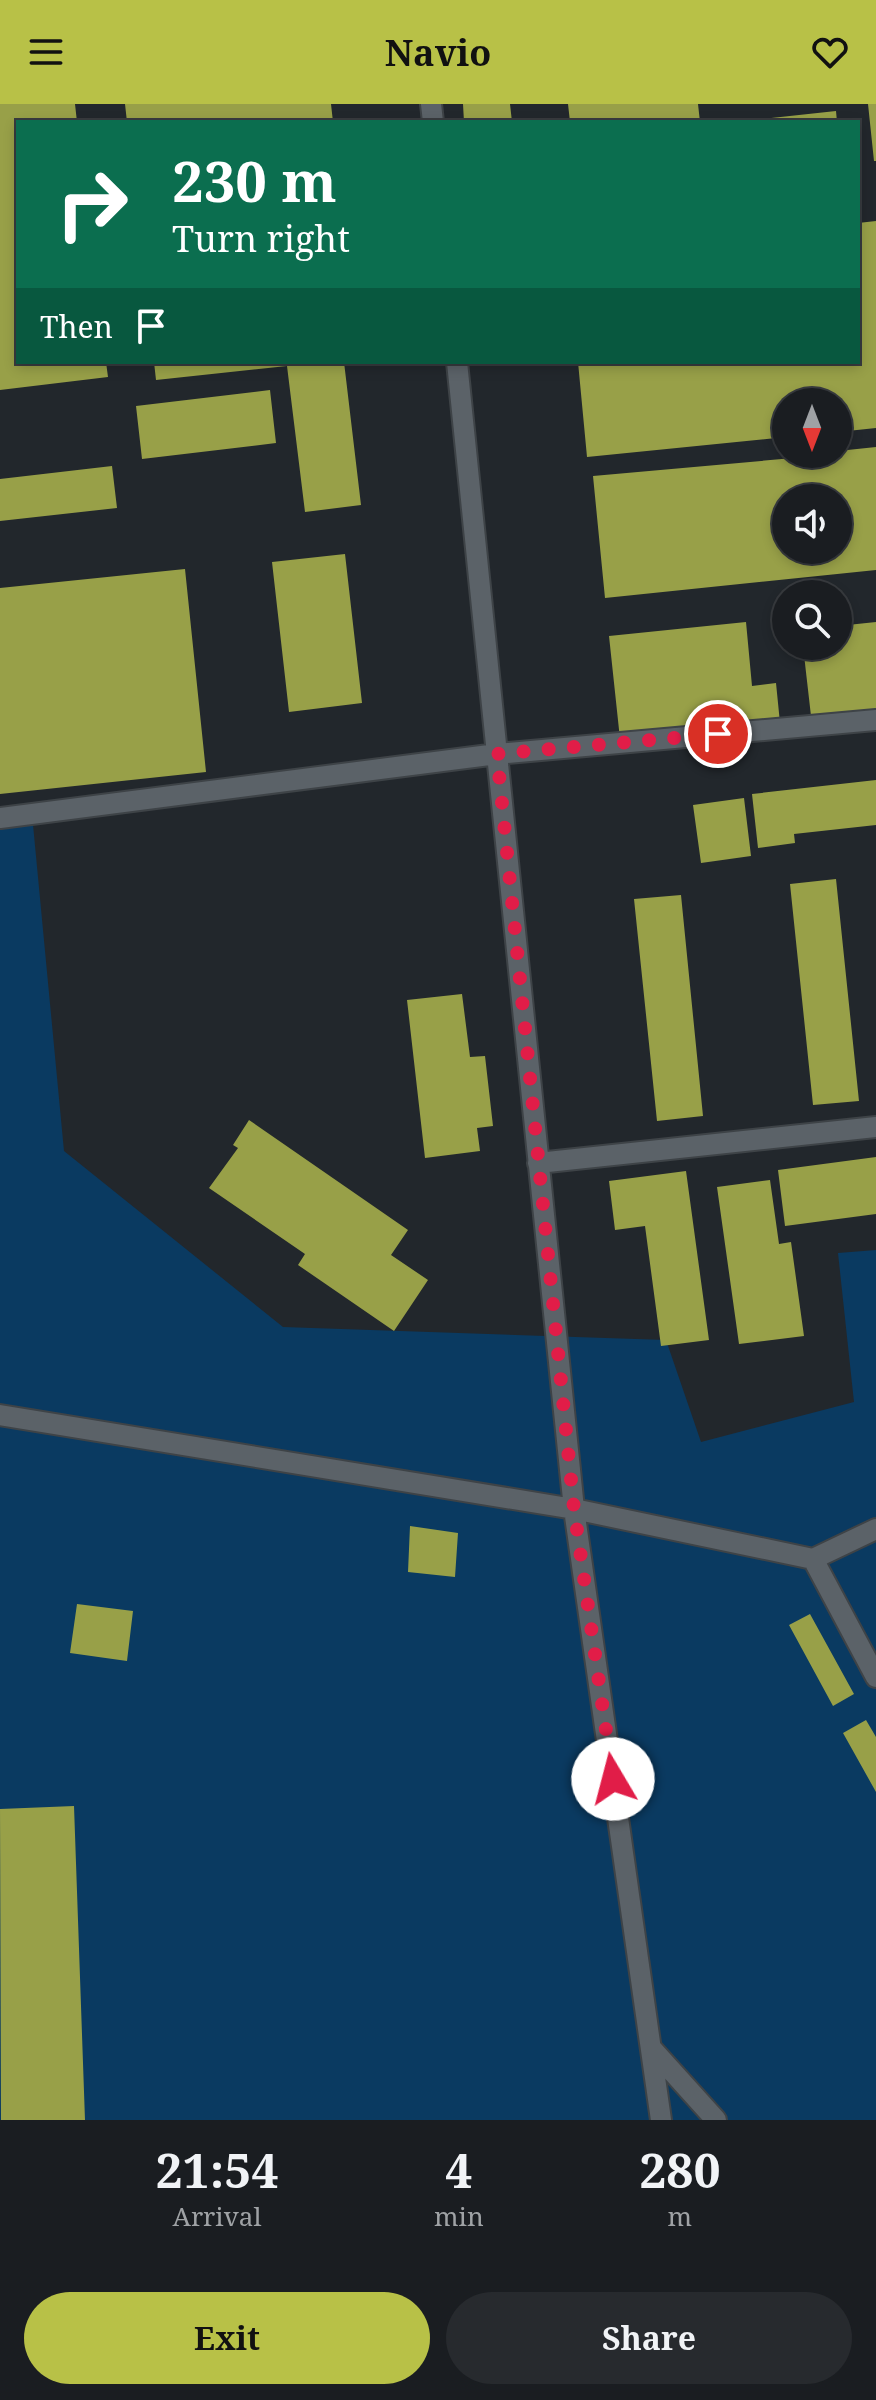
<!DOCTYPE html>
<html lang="en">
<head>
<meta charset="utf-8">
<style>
  body { margin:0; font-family:"Noto Serif",serif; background:#272a2e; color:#f1f3f6; height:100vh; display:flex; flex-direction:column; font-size:30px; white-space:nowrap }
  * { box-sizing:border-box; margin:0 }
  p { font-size:26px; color:#9fa2a5 }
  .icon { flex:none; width:44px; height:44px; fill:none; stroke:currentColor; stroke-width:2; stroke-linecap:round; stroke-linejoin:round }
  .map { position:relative; height:2016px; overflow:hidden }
  .side { display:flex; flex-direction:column; background:#1a1d21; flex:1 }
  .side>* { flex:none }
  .hud { position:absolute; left:16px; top:16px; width:844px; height:244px; border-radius:0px; box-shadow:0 4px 12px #0003,0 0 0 2px #383b3f; background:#0b6e4f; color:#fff; overflow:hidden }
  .needle { width:52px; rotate:180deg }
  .controls { position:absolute; left:772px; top:284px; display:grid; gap:16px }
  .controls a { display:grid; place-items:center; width:80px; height:80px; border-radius:50%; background:#1a1d21; box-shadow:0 4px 12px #0003,0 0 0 2px #383b3f; font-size:40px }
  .pin { position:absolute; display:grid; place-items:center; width:68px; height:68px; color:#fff; margin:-34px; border:4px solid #fff; border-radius:50%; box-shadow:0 2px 8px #0007 }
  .me { position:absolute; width:88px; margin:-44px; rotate:352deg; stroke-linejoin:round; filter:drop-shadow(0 0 6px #0008) }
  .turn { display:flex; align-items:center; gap:28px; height:168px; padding:0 24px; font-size:36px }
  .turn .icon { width:104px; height:104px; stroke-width:2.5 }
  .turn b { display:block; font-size:56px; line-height:68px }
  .then { display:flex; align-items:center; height:76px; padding:0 24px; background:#0003; gap:16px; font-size:30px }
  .eta { display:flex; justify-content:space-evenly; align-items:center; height:136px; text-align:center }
  .eta b { font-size:48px; font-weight:700; line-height:56px }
  .cta { display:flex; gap:16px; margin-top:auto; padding:16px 24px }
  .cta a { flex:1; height:92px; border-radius:48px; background:#b8c147; color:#111; font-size:32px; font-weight:700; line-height:92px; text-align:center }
  .cta a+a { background:#272a2e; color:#f1f3f6 }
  header { display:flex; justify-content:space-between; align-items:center; height:104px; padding:0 24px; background:#b8c147; color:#111; font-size:36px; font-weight:700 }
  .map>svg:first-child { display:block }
  .green { fill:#0a3a61 }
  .building { fill:#98a048; fill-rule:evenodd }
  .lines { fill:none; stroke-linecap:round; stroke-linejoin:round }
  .minor-casing { stroke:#3e4347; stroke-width:24 }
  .minor { stroke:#5b6268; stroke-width:20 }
  .route { stroke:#e11d48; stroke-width:14; stroke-dasharray:0 25.2 }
</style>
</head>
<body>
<header><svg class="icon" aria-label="menu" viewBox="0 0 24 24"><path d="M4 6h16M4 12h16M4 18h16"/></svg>Navio<svg class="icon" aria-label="heart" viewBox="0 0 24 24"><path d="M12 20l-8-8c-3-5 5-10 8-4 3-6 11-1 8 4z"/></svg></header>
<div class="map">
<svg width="876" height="2016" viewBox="0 0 876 2016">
  <rect width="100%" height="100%" fill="#22272c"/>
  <!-- green -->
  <path class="green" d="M32,710L64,1047L283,1223L666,1236L701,1338L854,1298L838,1149L876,1146V2016H0V714Z"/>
  <!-- building -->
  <path class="building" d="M0,0H75L77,18H18V258H106L108,273L0,286Z
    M125,0H331L333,18H127Z
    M463,0H510L512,18H464Z
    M568,0H698L700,18H570Z
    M868,0H876V57H874Z
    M836,7L837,18H752V16Z
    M876,117V324L838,328V298H786V333L587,353L578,258H858V119Z
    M154,258H344L361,401L305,408L287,262L156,276Z
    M270,286L276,339L142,355L136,302Z
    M876,343V466L605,494L593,372L838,350V347ZM786,394H838V446H786Z
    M112,362L117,404L0,417V375Z
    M345,450L362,599L289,608L272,458Z
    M185,465L206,668L0,690V484Z
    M746,518L752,582L776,579L780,619L620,635L609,532Z
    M876,518V605L811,612L803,542H838V522Z
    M876,676V721L794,730L795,739L758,744L752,690Z
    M744,694L751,752L701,759L693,701Z
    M836,775L859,997L813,1001L790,780Z
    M681,791L703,1012L657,1017L634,795Z
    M462,890L470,953L485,952L493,1022L477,1024L480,1047L425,1054L407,896Z
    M249,1016L408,1126L391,1151L428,1176L394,1227L298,1161L305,1150L209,1084L238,1044L233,1041Z
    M876,1053V1110L785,1122L778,1066Z
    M686,1067L709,1236L661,1242L645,1122L615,1126L609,1077Z
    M770,1076L779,1140L791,1138L804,1232L739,1240L717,1083Z
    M410,1422L458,1429L455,1473L408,1468Z
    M77,1500L133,1507L127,1557L70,1549Z
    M810,1510L854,1590L833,1602L789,1521Z
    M866,1616L876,1633V1688L843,1629Z
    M74,1702L85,2016H1L0,1705Z"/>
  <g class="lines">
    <defs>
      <path id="minor" d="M431,0L433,18
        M457,258L574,1405L661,2016
        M0,714L497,650L876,616
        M538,1059L876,1023
        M0,1311L574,1405L813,1455
        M876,1425L813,1455L876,1573
        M652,1945L716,2016"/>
    </defs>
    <!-- minor casing -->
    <use href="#minor" class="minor-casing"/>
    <!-- minor -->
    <use href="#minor" class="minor"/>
  </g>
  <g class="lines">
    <!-- route -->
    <path class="route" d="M613,1675L574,1405L497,650L718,630"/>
  </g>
</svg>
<div class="controls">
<a><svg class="needle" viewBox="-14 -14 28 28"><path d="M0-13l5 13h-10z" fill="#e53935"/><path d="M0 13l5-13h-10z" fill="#9fa2a5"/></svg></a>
<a><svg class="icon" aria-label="sound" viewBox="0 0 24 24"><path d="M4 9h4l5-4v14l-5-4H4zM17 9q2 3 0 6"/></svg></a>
<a><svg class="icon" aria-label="search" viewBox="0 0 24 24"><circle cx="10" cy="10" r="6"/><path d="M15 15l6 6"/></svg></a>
</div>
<div class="pin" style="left:718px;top:630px;background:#d93025"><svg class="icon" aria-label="arrive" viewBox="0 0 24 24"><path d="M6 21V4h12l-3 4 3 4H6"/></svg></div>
<svg class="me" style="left:613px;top:1675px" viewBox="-20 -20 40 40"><circle r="19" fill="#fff"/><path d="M0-13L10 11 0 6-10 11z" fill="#e11d48"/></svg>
<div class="hud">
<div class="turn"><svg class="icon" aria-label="right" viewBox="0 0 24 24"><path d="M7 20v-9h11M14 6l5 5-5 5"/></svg><div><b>230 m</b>Turn right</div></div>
<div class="then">Then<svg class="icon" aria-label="arrive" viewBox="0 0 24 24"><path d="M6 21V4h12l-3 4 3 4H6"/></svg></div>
</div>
</div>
<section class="side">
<div class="eta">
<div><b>21:54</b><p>Arrival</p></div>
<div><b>4</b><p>min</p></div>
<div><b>280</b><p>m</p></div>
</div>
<div class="cta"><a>Exit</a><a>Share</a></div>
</section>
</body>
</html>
